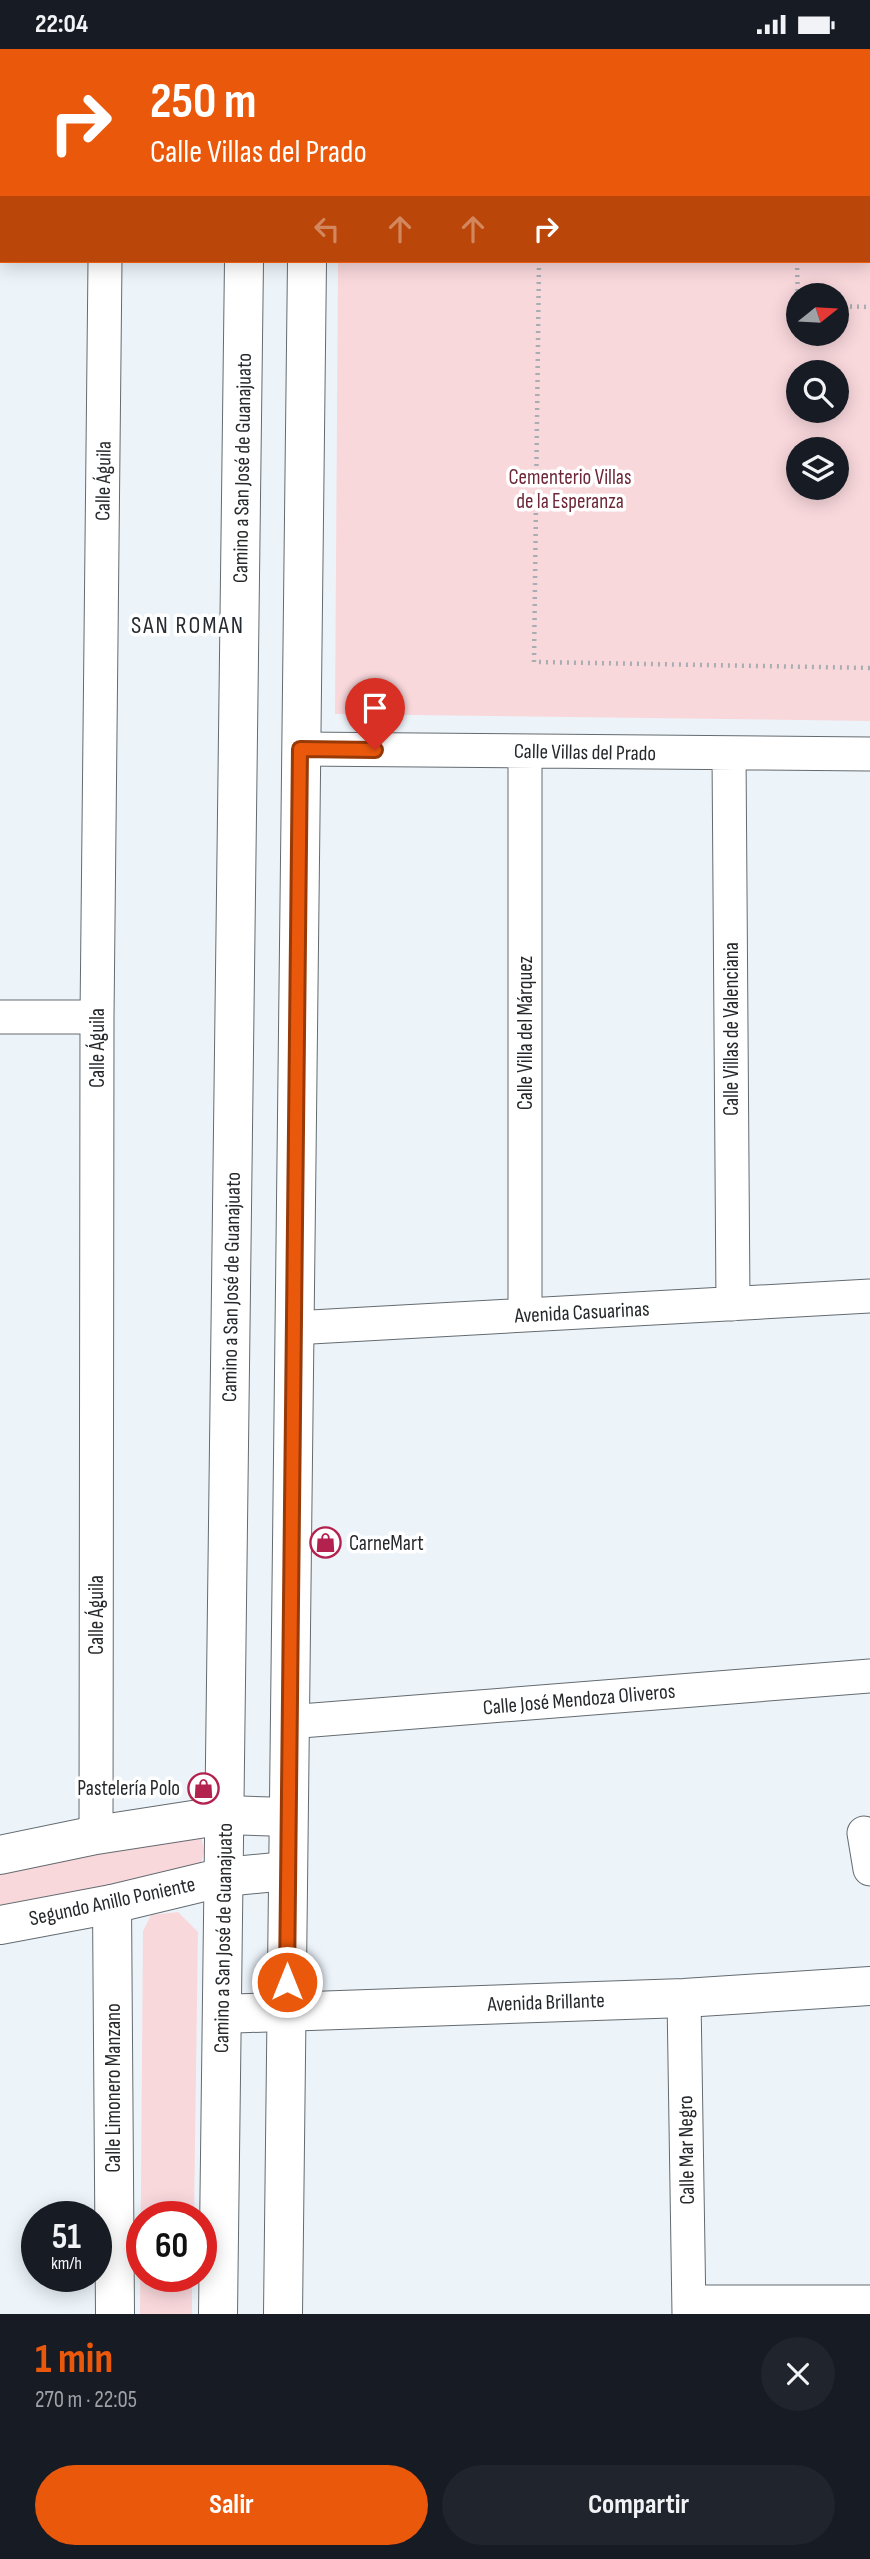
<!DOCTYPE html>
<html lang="es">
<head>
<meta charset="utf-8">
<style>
  body { margin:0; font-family:"Sofia Sans Condensed",sans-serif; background:#20242c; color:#f1f3f6; height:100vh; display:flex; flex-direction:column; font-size:26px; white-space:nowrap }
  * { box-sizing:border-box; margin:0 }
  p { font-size:23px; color:#9ea1a6 }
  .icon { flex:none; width:38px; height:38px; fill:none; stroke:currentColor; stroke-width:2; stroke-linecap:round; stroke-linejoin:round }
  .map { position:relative; height:2265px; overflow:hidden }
  .side { display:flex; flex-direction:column; background:#171b24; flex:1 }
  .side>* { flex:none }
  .banner { position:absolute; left:0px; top:0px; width:872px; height:214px; box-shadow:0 4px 18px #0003; background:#ea580c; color:#fff; overflow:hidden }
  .needle { width:46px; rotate:72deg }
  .fabs { position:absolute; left:786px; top:234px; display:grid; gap:14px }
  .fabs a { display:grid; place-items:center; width:63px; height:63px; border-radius:50%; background:#171b24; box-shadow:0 4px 18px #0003; font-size:35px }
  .speed { position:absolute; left:21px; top:2152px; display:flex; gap:14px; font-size:35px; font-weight:700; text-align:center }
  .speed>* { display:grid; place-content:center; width:91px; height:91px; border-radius:50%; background:#171b24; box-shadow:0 4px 18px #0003; line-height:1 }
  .speed small { font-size:18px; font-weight:400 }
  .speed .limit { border:10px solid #d22; background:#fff; color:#111 }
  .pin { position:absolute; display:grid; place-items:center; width:60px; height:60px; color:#fff; margin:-72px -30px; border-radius:50% 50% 50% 0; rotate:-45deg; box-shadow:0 0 7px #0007 }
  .pin .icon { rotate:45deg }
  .me { position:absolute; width:77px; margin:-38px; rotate:0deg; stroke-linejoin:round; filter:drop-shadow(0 0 5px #0008) }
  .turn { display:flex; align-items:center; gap:24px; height:147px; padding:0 35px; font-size:32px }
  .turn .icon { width:91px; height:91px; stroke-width:2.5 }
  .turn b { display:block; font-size:49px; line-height:60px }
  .lanes { display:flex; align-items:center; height:66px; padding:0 35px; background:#0003; justify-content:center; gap:35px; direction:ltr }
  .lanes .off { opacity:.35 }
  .round { display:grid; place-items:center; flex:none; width:74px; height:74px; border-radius:37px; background:#20242c }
  .head { display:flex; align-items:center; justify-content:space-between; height:119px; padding:0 35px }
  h1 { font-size:42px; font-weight:700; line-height:52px; color:#ea580c }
  .primary-button { display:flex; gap:14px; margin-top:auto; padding:14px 35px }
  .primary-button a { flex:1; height:80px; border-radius:42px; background:#ea580c; color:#fff; font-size:28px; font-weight:700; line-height:80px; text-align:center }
  .primary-button a+a { background:#20242c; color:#f1f3f6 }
  .status { display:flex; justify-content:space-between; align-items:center; height:49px; padding:0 35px; background:#171b24; direction:ltr }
  .status svg { height:19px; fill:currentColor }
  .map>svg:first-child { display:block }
  .green { fill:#f9d8dc; fill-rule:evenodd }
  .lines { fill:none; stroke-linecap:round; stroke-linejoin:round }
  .minor-casing { stroke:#646b70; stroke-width:35 }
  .tertiary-casing { stroke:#646b70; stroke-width:40 }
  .secondary-casing { stroke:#646b70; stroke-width:40 }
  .primary-casing { stroke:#646b70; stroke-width:40 }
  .path { stroke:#a7adb2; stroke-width:4.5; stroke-dasharray:2 5; stroke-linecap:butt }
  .minor { stroke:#fff; stroke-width:33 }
  .tertiary { stroke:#fff; stroke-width:38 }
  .secondary { stroke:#fff; stroke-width:38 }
  .primary { stroke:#fff; stroke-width:38 }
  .route-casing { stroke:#983908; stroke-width:18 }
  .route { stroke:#ea580c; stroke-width:12 }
  .labels { text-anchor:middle; stroke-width:7; stroke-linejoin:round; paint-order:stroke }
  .street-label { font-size:21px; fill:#26292b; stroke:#fff }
  .park-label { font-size:21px; fill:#6d2737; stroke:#fff }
  .poi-label { font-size:21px; fill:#26292b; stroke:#fff; text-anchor:start }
  .quarter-label { font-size:24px; letter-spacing:2px; fill:#252b30; stroke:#fff }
</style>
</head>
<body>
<div class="status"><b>22:04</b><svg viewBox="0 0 49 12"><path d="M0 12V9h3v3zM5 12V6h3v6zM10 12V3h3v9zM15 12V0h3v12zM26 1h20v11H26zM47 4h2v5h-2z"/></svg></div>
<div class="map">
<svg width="870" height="2265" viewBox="0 0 870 2265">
  <rect width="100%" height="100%" fill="#ecf4fa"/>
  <!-- green -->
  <path class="green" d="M340,0H870V672L335,665L338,212H870V2ZM798,247H836V285H798ZM798,324H836V362H798ZM798,401H836V439H798Z
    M201,1786L204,1802L199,1823L0,1867V1814Z
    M178,1863L198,1883L194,2168H142V2228H192V2265H140L143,1882L151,1866Z"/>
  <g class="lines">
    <defs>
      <path id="minor" d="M386,0V2
        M438,0V2
        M108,2V0
        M0,159H2
        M300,700L870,705
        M525,702V1266
        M729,704L733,1255
        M0,968H97
        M293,1279L870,1247
        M288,1673L870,1627
        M864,1784L870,1820
        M96,1786L97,968L105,212
        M684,1949L689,2265
        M689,2253H870"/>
      <path id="tertiary" d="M112,1855L115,2265"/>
      <path id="secondary" d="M0,1806L96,1786L225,1766L288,1768
        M0,1876L112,1855L224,1828L287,1822
        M222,1965L684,1949L870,1937"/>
      <path id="primary" d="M247,2V0
        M310,2V0
        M218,2265L244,212
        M283,2265L307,212"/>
    </defs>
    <!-- minor casing -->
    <use href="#minor" class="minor-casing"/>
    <!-- tertiary casing -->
    <use href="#tertiary" class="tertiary-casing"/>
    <!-- secondary casing -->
    <use href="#secondary" class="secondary-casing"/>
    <!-- primary casing -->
    <use href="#primary" class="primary-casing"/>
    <!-- path -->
    <path class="path" d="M540,2V0
      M539,212L534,613L870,619
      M797,212L798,257
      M836,257L870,258"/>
    <!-- minor -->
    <use href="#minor" class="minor"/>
    <!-- tertiary -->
    <use href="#tertiary" class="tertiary"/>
    <!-- secondary -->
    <use href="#secondary" class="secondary"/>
    <!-- primary -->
    <use href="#primary" class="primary"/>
  </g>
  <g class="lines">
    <defs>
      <path id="route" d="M287,1933L300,700L375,701"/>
    </defs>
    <!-- route casing -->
    <use href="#route" class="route-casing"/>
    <!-- route -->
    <use href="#route" class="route"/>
  </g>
  <!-- icons -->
  <defs>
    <symbol id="shop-ring" viewBox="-11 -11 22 22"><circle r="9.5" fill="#fff" stroke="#b3224e" stroke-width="1.5"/><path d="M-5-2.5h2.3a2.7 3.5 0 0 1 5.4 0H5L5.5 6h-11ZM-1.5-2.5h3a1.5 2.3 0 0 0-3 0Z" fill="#b3224e"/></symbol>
  </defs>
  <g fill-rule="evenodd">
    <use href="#shop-ring" x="308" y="1476" width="35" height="35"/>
    <use href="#shop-ring" x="186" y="1722" width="35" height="35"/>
  </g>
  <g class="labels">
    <!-- street labels -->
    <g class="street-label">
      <text transform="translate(242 419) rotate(-89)" y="7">Camino a San José de Guanajuato</text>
      <text transform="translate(103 432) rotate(-89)" y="7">Calle Águila</text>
      <text transform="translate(585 703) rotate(1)" y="7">Calle Villas del Prado</text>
      <text transform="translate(731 980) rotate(-90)" y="7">Calle Villas de Valenciana</text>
      <text transform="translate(525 984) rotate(-90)" y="7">Calle Villa del Márquez</text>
      <text transform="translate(97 999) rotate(-90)" y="7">Calle Águila</text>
      <text transform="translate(231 1238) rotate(-89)" y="7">Camino a San José de Guanajuato</text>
      <text transform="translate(582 1263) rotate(-3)" y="7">Avenida Casuarinas</text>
      <text transform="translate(96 1566) rotate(-90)" y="7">Calle Águila</text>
      <text transform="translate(579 1650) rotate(-5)" y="7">Calle José Mendoza Oliveros</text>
      <text transform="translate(112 1852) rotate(-12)" y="7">Segundo Anillo Poniente</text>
      <text transform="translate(223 1889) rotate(-89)" y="7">Camino a San José de Guanajuato</text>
      <text transform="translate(546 1953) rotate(-2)" y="7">Avenida Brillante</text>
      <text transform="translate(113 2039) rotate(-90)" y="7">Calle Limonero Manzano</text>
      <text transform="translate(686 2101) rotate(-91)" y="7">Calle Mar Negro</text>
    </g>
    <!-- park labels -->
    <g class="park-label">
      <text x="570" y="435">Cementerio Villas<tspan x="570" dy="24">de la Esperanza</tspan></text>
    </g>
    <!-- poi labels -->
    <g class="poi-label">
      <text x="349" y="1501">CarneMart</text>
      <text x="180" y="1746" text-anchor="end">Pastelería Polo</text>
    </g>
    <!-- quarter labels -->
    <g class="quarter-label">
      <text x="188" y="584">SAN ROMAN</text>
    </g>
  </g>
</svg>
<div class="fabs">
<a><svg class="needle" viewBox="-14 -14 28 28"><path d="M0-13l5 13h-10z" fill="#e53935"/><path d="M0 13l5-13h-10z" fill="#9ea1a6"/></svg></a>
<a><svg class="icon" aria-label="search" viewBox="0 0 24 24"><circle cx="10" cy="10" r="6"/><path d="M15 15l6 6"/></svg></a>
<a><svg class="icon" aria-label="layers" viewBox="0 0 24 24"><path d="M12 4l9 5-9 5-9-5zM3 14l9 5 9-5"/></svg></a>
</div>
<div class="speed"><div>51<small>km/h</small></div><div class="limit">60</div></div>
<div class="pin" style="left:375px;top:701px;background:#d93025"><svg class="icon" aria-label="arrive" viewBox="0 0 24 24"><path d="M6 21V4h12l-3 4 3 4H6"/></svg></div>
<svg class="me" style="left:287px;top:1933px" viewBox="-20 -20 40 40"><circle r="17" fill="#ea580c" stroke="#fff" stroke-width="3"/><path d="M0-11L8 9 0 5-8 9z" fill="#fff"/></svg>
<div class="banner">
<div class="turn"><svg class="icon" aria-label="right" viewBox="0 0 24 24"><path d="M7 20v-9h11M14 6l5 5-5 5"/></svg><div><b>250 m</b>Calle Villas del Prado</div></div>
<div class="lanes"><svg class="icon off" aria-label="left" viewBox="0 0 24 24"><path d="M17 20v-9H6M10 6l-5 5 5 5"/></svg><svg class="icon off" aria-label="ahead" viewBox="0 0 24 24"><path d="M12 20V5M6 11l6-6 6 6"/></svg><svg class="icon off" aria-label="ahead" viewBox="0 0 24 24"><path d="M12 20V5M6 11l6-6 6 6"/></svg><svg class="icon" aria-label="right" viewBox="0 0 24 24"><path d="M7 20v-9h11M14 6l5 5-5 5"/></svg></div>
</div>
</div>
<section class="side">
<div class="head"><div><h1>1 min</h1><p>270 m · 22:05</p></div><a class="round"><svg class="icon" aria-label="close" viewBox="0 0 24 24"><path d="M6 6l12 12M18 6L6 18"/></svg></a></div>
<div class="primary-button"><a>Salir</a><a>Compartir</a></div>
</section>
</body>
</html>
